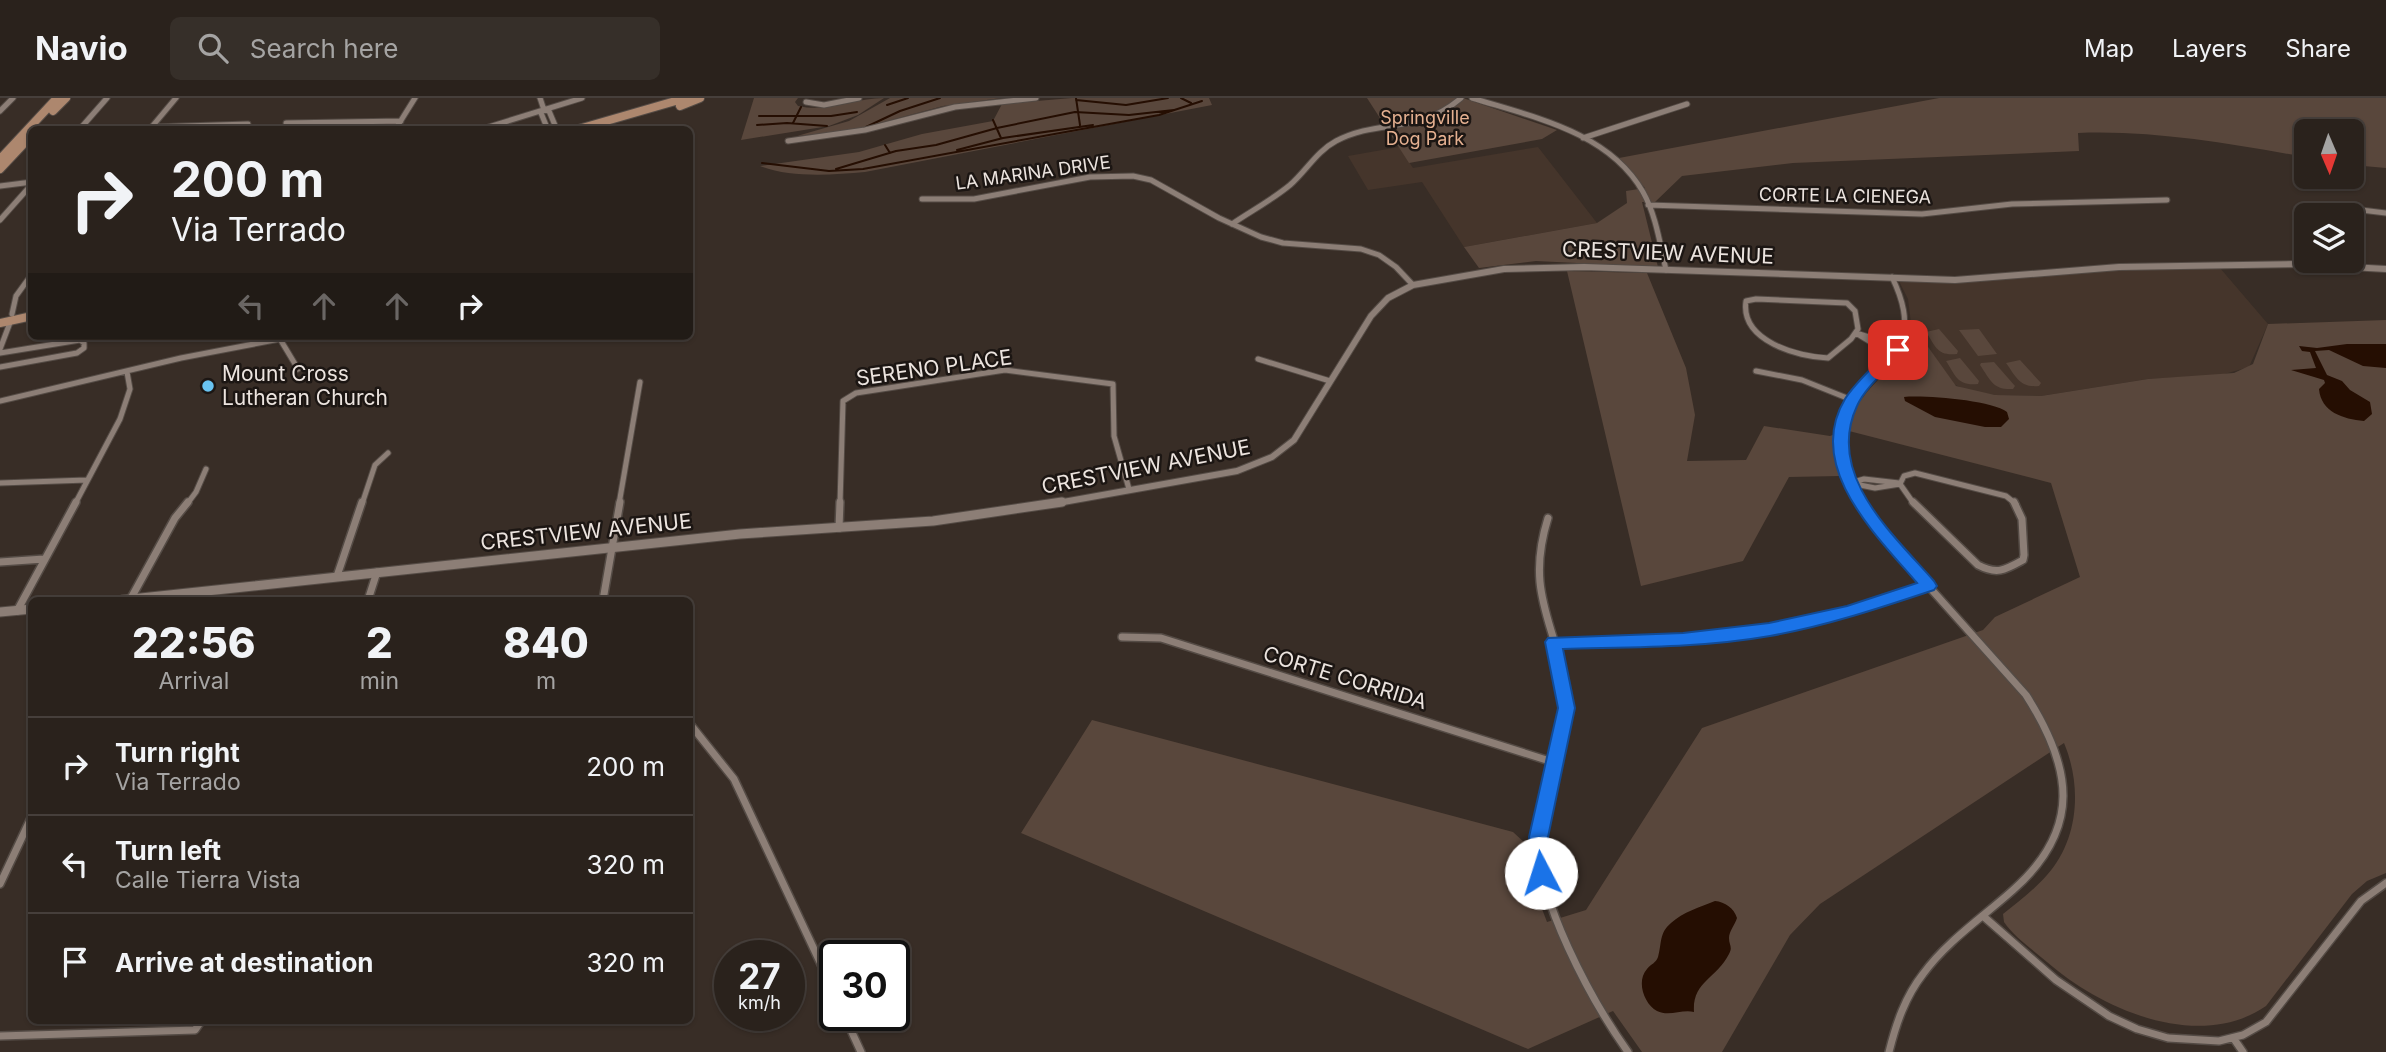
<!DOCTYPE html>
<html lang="en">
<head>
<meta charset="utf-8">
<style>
  body { margin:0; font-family:Inter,sans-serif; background:#362f29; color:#f1f3f6; height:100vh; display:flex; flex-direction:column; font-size:26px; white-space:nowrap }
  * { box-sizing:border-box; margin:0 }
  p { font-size:23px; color:#a5a4a3 }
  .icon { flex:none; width:38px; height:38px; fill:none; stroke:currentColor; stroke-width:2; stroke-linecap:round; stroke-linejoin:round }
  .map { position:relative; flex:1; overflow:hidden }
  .sheet { position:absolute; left:28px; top:499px; width:665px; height:427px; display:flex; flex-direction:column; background:#2a221c; border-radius:10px; box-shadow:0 2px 5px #0004,0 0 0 2px #463f3b }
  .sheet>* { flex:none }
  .top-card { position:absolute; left:28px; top:28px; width:665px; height:214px; border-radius:10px; box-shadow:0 2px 5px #0004,0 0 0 2px #463f3b; background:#2a221c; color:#f1f3f6; overflow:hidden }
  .needle { width:46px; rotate:178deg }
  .controls { position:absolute; left:2294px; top:21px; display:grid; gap:14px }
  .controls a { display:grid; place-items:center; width:70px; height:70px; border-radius:10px; background:#2a221c; box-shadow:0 2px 5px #0004,0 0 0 2px #463f3b; font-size:35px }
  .speed { position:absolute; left:714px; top:842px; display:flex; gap:14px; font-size:35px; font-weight:700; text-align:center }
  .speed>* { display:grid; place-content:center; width:91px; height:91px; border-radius:50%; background:#2a221c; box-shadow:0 2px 5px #0004,0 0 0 2px #463f3b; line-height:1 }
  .speed small { font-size:18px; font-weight:400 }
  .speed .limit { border:4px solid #111; border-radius:10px; background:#fff; color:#111 }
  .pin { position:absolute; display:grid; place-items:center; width:60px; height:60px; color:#fff; margin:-30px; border-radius:14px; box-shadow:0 4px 10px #0006 }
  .me { position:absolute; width:77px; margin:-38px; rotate:355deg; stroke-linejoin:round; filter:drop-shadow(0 0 5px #0008) }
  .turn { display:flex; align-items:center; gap:24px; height:147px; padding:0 28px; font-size:32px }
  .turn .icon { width:91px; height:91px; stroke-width:2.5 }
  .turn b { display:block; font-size:49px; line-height:60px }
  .lanes { display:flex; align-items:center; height:66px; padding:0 28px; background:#0003; justify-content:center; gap:35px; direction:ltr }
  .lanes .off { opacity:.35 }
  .eta { display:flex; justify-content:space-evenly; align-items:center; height:119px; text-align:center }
  .eta b { font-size:42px; font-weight:800; line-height:49px }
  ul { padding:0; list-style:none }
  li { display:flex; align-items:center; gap:21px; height:98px; padding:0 28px; border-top:2px solid #463f3b }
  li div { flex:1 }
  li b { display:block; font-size:26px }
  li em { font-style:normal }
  header { display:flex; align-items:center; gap:42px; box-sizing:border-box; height:98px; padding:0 35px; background:#2a221c; border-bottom:2px solid #463f3b }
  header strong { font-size:33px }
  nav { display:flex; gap:38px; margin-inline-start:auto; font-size:24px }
  .search { width:490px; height:63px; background:#362f29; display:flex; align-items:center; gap:18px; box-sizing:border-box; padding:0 24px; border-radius:10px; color:#a5a4a3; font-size:26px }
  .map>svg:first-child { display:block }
  .built { fill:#45352b }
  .green { fill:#59473c }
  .water { fill:#250e02 }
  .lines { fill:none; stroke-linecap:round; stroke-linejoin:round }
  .stream { stroke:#250e02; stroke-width:2 }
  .minor-far1-casing { stroke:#544b45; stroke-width:7 }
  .minor-casing { stroke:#544b45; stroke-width:10 }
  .tertiary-far1-casing { stroke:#544b45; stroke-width:8 }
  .tertiary-casing { stroke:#544b45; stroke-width:11 }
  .secondary-casing { stroke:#544b45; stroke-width:10 }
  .minor-far1 { stroke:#8c7e76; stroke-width:5 }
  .minor { stroke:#8c7e76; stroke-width:7 }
  .tertiary-far1 { stroke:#8c7e76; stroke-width:6 }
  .tertiary { stroke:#8c7e76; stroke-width:9 }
  .secondary { stroke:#ad876e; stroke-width:8 }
  .route { fill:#1a73e8; stroke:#114b97; stroke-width:2 }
  .poi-dot { fill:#69c3f1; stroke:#1c1613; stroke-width:2.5 }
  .labels { text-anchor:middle; stroke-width:5; stroke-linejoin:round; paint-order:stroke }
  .far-park-label { font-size:18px; fill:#e6b191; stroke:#1c1613 }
  .far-street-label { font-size:18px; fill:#ece4df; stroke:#1c1613 }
  .street-label { font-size:21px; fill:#ece4df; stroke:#1c1613 }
  .poi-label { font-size:21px; fill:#ece4df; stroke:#1c1613; text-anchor:start }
</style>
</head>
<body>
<header>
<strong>Navio</strong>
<div class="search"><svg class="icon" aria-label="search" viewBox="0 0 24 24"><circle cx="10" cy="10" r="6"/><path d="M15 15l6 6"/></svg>Search here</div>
<nav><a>Map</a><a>Layers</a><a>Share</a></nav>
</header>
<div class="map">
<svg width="2386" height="954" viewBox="0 0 2386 954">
  <rect width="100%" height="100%" fill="#382d26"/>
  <!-- built -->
  <path class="built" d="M1399,49L1413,70L1538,49L1597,125L1464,149L1422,84L1368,92L1348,58Z
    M2220,170L2268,226L2249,269L2221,277L2148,281L2041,298L1995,297L1967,292L1953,286L1911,225L1908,201L1899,183L1976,184L2088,172Z"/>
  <!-- green -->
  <path class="green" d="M754,0H798L795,4L798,8C829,15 855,0 884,0L858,17L829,28L741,42Z
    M890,0H1001L943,8L854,32L797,38L849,23Z
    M1072,0H1209L1212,7L865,74C832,77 790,80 760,68L859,54L922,36L993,23L1002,6Z
    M1367,0H1463L1557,32L1542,41L1409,65Z
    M1939,0H2386V70L2352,67V33H2306V59C2231,46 2154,32 2078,35L2079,53L1793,65L1682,78L1655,104H1642L1658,169L1536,163L1479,170L1464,149L1597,125L1627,105L1626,93L1645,90L1619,60Z
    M1567,173L1647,175L1686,270L1695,317L1687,363L1746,362L1764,328L1830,338L1848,331C1859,283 1907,272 1911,225L1956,288L1995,297L2041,298L2148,281L2234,275L2253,266L2268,226L2386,222V775L2367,783L2352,796L2266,908C2199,954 2102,912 2047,864C2032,851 2014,839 2004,824L2003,816C2018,804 2034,792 2047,777C2079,741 2082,688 2064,645L1820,806L1790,837L1722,954H1642L1613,913L1528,951L1021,735L1092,622L1513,734L1527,747L1526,769L1547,824L1586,812L1702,630L1983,532L1995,519L2080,479L2051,385L1849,333L1833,342L1840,378L1789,379L1743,463L1641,488Z
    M1939,231L1958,253L1957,256C1937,258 1936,249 1926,234Z
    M1979,231L1997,256L1978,258L1959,232Z
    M1960,260L1979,283L1978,286C1957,288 1956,278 1946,263Z
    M2020,262L2041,285L2039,288C2020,290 2016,279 2006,265Z
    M1994,264L2015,288L2013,291C1993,292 1991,283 1980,267L1981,265Z"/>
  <!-- water -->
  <path class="water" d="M2347,246H2386V270L2363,268L2329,252L2315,253L2327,277L2342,283L2350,292L2370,304L2372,316L2364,323C2343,321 2321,314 2319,291L2325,285L2324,282L2291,272L2316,270L2310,254L2302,253L2299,248L2317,250Z
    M1904,299C1924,297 1991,302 2007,314L2009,321L2001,329H1985L1935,319L1905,303Z
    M1715,803C1725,804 1734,810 1737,820C1735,827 1729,833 1729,840C1729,847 1733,849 1729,856C1716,881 1692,884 1694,914C1682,911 1669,919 1657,913C1644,906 1636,883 1647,871C1651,866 1656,865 1658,859C1662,845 1659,835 1671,825C1683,814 1700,809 1715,803Z"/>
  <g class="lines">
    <!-- stream -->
    <path class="stream" d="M1076,0L1080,27
      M1181,0L1191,5
      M1076,2L1126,7L1168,0
      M887,7L908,0
      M759,18H831L857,14
      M993,22L1001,40
      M793,25L801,9
      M757,27L787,25L827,28
      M866,29L900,13L940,0
      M885,47L890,55
      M957,52L1003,40L1093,27
      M762,65L829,73L863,71L1159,17L1202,3
      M836,71L896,53L936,47L997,30L1075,14L1129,17L1174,12"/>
    <defs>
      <path id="minor-far1" d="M540,0L544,12L541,15L548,32
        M1472,0C1533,19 1609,34 1643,94C1656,117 1660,146 1666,172
        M806,4L824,7L859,0
        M544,12L549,13L557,32
        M0,13L13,0
        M286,25L401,23
        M152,29L248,26
        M150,31L176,0
        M79,32L107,0
        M395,32L415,0
        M479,32L582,0
        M1583,40L1687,6
        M788,43L865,32L955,9L1036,0
        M0,88L32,84
        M922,101H974L1090,79L1133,78L1151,82L1219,120L1261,139L1283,145L1361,151L1379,157L1396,169L1413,187
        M1648,107L1922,116L2012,106L2167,102
        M2328,108L2386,115
        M0,122L32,86
        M1232,126C1251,113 1272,102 1290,87C1306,73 1317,53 1336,43C1380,20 1418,37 1461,0
        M1756,201L1847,205L1855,213L1858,231L1851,241L1828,260C1798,259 1740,243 1746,203Z
        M12,216L16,198L32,176
        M1856,235L1874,246L1897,253
        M1856,235L1888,245L1895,251
        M280,241L298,271
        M0,251L11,222
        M0,255L80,242L84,245V250L77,255L0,269
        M1258,261L1330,283
        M1756,273L1802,282L1852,302
        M0,303L181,260L280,241L282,238
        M0,385L87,382
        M1850,385L1875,390L1900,386
        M1850,385L1864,381L1899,385
        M1900,386L1914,406
        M1900,386L1904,378L1915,375L2006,398L2016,406
        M75,406L120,321L130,291L127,274
        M187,406L196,394L206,371
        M362,406L375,367L388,355
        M619,406L640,284
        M840,406L843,303L856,295L1005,272L1113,286L1114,338L1129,391
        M1861,406C1839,367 1832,321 1864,286C1877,273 1893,263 1900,246C1910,224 1902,200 1892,179"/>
      <path id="minor" d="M1860,404L1880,434L2026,597C2072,669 2083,730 2013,792C1983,819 1947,843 1923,876C1905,899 1896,926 1889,954
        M1913,404L1978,467C1997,477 2005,472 2023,462L2024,457L2022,421L2014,404
        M1548,420C1523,500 1560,528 1566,601C1570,648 1544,690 1539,736C1533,797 1593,905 1628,954
        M839,430L840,404
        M0,464L44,461
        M337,478L362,404
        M130,502L175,420L188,404
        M368,502L377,474
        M603,502L620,404
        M17,513L76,404
        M1122,539L1161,540L1556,665
        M1553,544C1625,544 1697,544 1768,532C1823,523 1876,505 1929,488
        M690,626L734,681L835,896
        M0,786L32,718
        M1983,818L2056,882L2109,918L2137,931L2168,940L2219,943L2243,937L2266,924L2361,803L2386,785
        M844,917L861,954
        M0,938L195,932L202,922
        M2234,941L2243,954"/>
      <path id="tertiary-far1" d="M1052,406L1237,373L1272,359L1294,342L1371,218L1388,200L1413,187L1504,171L1584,169L1955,182L2119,169L2296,166L2386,171"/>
      <path id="tertiary" d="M122,502L740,436L933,423L1062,404
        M0,514L32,511"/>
      <path id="secondary" d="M680,8L700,0
        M53,13L66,0
        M575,32L686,0
        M0,61L57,0
        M0,71L32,37
        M0,225L32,218"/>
    </defs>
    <!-- minor-far1 casing -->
    <use href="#minor-far1" class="minor-far1-casing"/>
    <!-- minor casing -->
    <use href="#minor" class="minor-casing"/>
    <!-- tertiary-far1 casing -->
    <use href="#tertiary-far1" class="tertiary-far1-casing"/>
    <!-- tertiary casing -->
    <use href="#tertiary" class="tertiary-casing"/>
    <!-- secondary casing -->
    <use href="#secondary" class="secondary-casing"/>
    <!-- minor-far1 -->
    <use href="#minor-far1" class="minor-far1"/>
    <!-- minor -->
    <use href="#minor" class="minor"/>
    <!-- tertiary-far1 -->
    <use href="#tertiary-far1" class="tertiary-far1"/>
    <!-- tertiary -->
    <use href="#tertiary" class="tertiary"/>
    <!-- secondary -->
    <use href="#secondary" class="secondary"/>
  </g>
  <!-- route -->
  <path class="route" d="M1898,247L1902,248V255C1888,271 1865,289 1857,308C1825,377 1893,436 1934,483L1937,488L1934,492C1880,510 1826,528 1770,538C1702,550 1632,549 1563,551L1575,610L1548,739L1551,775L1548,781L1541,783L1535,781L1529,739L1558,610L1545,544L1548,540L1683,535L1769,525L1847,508L1917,485C1877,438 1804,369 1845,301C1857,282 1878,265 1893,248Z"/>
  <!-- markers -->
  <circle class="poi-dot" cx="208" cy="288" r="7"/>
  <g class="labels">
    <!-- far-park labels -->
    <g class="far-park-label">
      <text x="1425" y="26">Springville<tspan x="1425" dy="21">Dog Park</tspan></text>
    </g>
    <!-- far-street labels -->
    <g class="far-street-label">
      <text transform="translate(1033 75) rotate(-8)" y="6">LA MARINA DRIVE</text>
      <text transform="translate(1845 98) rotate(1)" y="6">CORTE LA CIENEGA</text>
    </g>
    <!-- street labels -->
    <g class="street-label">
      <text transform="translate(1668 155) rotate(2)" y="7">CRESTVIEW AVENUE</text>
      <text transform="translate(934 270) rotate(-8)" y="7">SERENO PLACE</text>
      <text transform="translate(1146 369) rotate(-11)" y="7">CRESTVIEW AVENUE</text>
      <text transform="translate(586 434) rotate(-6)" y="7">CRESTVIEW AVENUE</text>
      <text transform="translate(1345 580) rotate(17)" y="7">CORTE CORRIDA</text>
    </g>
    <!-- poi labels -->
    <g class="poi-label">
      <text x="222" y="283">Mount Cross<tspan x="222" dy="24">Lutheran Church</tspan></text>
    </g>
  </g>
</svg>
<div class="controls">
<a><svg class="needle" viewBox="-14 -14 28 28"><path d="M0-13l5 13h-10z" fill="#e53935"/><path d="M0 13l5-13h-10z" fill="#a5a4a3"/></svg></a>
<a><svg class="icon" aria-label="layers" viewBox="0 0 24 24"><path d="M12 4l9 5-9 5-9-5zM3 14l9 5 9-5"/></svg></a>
</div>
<div class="speed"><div>27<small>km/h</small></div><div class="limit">30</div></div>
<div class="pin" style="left:1898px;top:252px;background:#d93025"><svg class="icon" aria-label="arrive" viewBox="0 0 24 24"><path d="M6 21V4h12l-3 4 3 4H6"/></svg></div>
<svg class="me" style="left:1541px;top:775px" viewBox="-20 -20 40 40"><circle r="19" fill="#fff"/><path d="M0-13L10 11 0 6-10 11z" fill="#1a73e8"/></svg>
<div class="top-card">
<div class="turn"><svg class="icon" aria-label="right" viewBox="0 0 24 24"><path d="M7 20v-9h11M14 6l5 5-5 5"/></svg><div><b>200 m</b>Via Terrado</div></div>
<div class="lanes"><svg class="icon off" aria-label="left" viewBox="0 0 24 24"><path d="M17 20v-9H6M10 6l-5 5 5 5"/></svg><svg class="icon off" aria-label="ahead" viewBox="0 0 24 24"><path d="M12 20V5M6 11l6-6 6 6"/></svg><svg class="icon off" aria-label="ahead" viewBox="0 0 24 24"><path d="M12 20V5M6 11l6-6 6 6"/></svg><svg class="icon" aria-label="right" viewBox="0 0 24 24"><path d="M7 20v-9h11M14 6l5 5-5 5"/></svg></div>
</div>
<section class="sheet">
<div class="eta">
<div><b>22:56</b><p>Arrival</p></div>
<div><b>2</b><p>min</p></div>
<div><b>840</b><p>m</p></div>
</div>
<ul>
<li><svg class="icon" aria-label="right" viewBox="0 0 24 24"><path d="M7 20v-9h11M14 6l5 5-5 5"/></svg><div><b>Turn right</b><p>Via Terrado</p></div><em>200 m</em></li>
<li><svg class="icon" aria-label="left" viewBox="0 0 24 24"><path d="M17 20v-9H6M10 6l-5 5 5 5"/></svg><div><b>Turn left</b><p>Calle Tierra Vista</p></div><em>320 m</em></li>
<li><svg class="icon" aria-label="arrive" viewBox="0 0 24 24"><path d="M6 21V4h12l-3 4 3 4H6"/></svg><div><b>Arrive at destination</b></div><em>320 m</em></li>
</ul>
</section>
</div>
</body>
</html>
